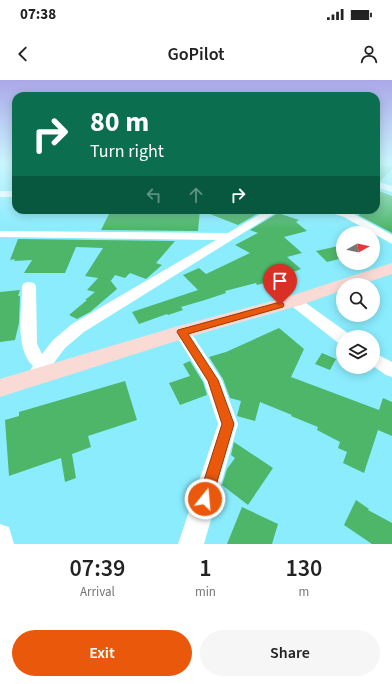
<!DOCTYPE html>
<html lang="en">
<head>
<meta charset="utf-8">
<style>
  body { margin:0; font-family:"Source Sans 3",sans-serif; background:#f6f6f6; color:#222; height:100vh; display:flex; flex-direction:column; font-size:15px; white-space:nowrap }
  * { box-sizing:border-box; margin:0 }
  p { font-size:13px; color:#767676 }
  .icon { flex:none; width:22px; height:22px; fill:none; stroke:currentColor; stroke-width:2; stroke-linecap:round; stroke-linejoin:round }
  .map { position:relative; height:464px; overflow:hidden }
  .details { display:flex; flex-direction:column; background:#fff; flex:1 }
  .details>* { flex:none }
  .hud { position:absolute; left:12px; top:12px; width:368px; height:122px; border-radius:12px; box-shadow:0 2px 10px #0003; background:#0b6e4f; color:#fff; overflow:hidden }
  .needle { width:26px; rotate:82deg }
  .fabs { position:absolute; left:336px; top:146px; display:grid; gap:8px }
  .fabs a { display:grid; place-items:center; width:44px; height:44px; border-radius:50%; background:#fff; box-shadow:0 2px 10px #0003; font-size:20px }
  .pin { position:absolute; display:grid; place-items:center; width:34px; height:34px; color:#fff; margin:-41px -17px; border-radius:50% 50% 50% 0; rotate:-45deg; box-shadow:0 0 4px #0007 }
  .pin .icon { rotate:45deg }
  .me { position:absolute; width:44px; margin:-22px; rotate:17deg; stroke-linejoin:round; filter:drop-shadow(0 0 3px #0008) }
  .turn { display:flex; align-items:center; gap:14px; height:84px; padding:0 12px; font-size:18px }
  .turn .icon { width:52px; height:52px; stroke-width:2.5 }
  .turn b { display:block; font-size:28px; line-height:34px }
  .lanes { display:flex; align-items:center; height:38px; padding:0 12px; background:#0003; justify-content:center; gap:20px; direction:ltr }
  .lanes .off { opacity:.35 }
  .eta { display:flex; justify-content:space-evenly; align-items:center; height:68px; text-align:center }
  .eta b { font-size:24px; font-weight:600; line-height:28px }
  .action { display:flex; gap:8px; margin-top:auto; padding:8px 12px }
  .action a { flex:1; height:46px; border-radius:24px; background:#ea580c; color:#fff; font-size:16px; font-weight:600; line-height:46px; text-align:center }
  .action a+a { background:#f6f6f6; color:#222 }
  .status { display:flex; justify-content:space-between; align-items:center; height:28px; padding:0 20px; background:#fff; direction:ltr }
  .status svg { height:11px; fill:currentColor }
  header { display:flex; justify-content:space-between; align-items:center; height:52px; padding:0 12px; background:#fff; font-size:18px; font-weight:600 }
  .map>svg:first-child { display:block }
  .building { fill:#4db669 }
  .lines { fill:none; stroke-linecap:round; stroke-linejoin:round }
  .minor { fill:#fff; fill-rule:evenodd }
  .major { fill:#fadad4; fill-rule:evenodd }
  .route { fill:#ea580c; stroke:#983908 }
</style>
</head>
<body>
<div class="status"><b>07:38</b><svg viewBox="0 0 49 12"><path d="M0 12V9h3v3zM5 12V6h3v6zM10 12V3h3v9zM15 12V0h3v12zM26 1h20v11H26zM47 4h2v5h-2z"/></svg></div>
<header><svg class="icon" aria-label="back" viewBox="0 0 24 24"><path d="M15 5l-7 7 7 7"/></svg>GoPilot<svg class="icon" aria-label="person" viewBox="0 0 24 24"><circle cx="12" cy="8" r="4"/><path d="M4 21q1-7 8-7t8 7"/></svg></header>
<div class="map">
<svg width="392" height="464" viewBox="0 0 392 464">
  <rect width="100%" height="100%" fill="#8aecfd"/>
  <!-- building -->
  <path class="building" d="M376,84L392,87V89L380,101L376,100Z
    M376,110L392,116V153L358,135L370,130H376Z
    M111,130H200L198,151L101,150Z
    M200,130H264L238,145Z
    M278,133L299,140L296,142L307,151L284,157L302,173L287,177L301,189L288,194L289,195L270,200L272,201L257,205L256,203L225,211L226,213L205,220L181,227L183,230L168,235L167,234L139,244L132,232L198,210L183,195L199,188L206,194L250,173L235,165L258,153L250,150Z
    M18,159L175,161L156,183L162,185L146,199L130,193L125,198L115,195L110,202L111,201L117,209L90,232L77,239L69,235L87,220H85L95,212L87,210L98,198L85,196L103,168L76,167L65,193H24L32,180L14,181L15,179L10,180Z
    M343,165V178L327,182L316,171Z
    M20,210L18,216H20L19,243L15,260L0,262V212Z
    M279,248L304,269L291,297L379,330L383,318L392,322V356L378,350L364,393L343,383L347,372L338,368L340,362L317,350L318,347L291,336L292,335L260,322L255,341L237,336L241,321L230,318L223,299L209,277L226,272Z
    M322,273L336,279L330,290L315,284Z
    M190,281L203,302L207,315L180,325L169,303L190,296L183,284Z
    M125,301L137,340L88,356L91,367L72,374L76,398L65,402L61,378L9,396L5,340L19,336V332Z
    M234,362L273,388L248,425L222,405L227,389L235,378L231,375Z
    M356,420L369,429L368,430L392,443V464H372L344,445Z
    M242,427L278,444L272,464H227Z"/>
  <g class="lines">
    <!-- minor -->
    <path class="minor" d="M376,101L392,106V112L376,107Z
      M0,111H16V117H0Z
      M267,130H280L84,252L65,268L39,303L33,305L27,303L24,298L33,286C14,268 22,230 22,206L24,203L29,202L34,203L36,206L37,264L42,274L53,260L72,244L216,160L0,157V151L228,153Z
      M327,130H343L352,133L392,155V164L344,137L328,132Z
      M294,216L299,218L349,254L350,257H343V264L337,262L289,224L287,221L289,218Z
      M182,247L188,248L222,300L238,344L204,464H178L218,344L204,301L174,252L176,248Z
      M373,272L392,282V297L386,295L373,286Z
      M0,444L9,447L14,464H0Z"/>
    <!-- major -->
    <path class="major" d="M392,183V194L359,205H343V210L301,225L189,257L0,317V299L175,247L287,217Z"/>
  </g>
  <!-- sky -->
  <linearGradient id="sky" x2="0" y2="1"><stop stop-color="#aba8e8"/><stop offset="0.56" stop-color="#caf6fe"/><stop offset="1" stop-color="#caf6fe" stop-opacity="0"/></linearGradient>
  <rect width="392" height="149" fill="url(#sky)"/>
  <!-- route -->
  <path class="route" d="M280,222L283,223L284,225L283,227L188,254L218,300L234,344L212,419L210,424L205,426L200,424L198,419L222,344L208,301L177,252L178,250Z"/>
</svg>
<div class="fabs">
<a><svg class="needle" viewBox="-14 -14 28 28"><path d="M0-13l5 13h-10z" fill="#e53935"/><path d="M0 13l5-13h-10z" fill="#767676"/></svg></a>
<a><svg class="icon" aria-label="search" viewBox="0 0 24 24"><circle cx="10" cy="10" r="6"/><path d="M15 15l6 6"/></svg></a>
<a><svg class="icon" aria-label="layers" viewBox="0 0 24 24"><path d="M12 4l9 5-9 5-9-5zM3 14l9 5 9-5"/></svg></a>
</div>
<div class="pin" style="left:280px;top:225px;background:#d93025"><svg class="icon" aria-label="arrive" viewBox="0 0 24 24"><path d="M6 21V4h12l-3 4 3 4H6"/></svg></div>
<svg class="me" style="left:205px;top:419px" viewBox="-20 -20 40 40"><circle r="17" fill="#ea580c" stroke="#fff" stroke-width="3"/><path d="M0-11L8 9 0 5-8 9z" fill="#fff"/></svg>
<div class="hud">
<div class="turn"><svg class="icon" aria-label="right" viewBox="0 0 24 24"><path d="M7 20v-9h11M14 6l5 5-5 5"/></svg><div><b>80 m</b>Turn right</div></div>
<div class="lanes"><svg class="icon off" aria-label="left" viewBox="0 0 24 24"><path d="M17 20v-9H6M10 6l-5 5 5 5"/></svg><svg class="icon off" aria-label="ahead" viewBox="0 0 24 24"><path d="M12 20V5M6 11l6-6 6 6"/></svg><svg class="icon" aria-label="right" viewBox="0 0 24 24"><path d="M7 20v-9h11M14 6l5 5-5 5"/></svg></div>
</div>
</div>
<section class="details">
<div class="eta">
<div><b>07:39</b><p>Arrival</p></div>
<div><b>1</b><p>min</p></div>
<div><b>130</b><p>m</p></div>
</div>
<div class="action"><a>Exit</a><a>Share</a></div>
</section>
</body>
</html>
